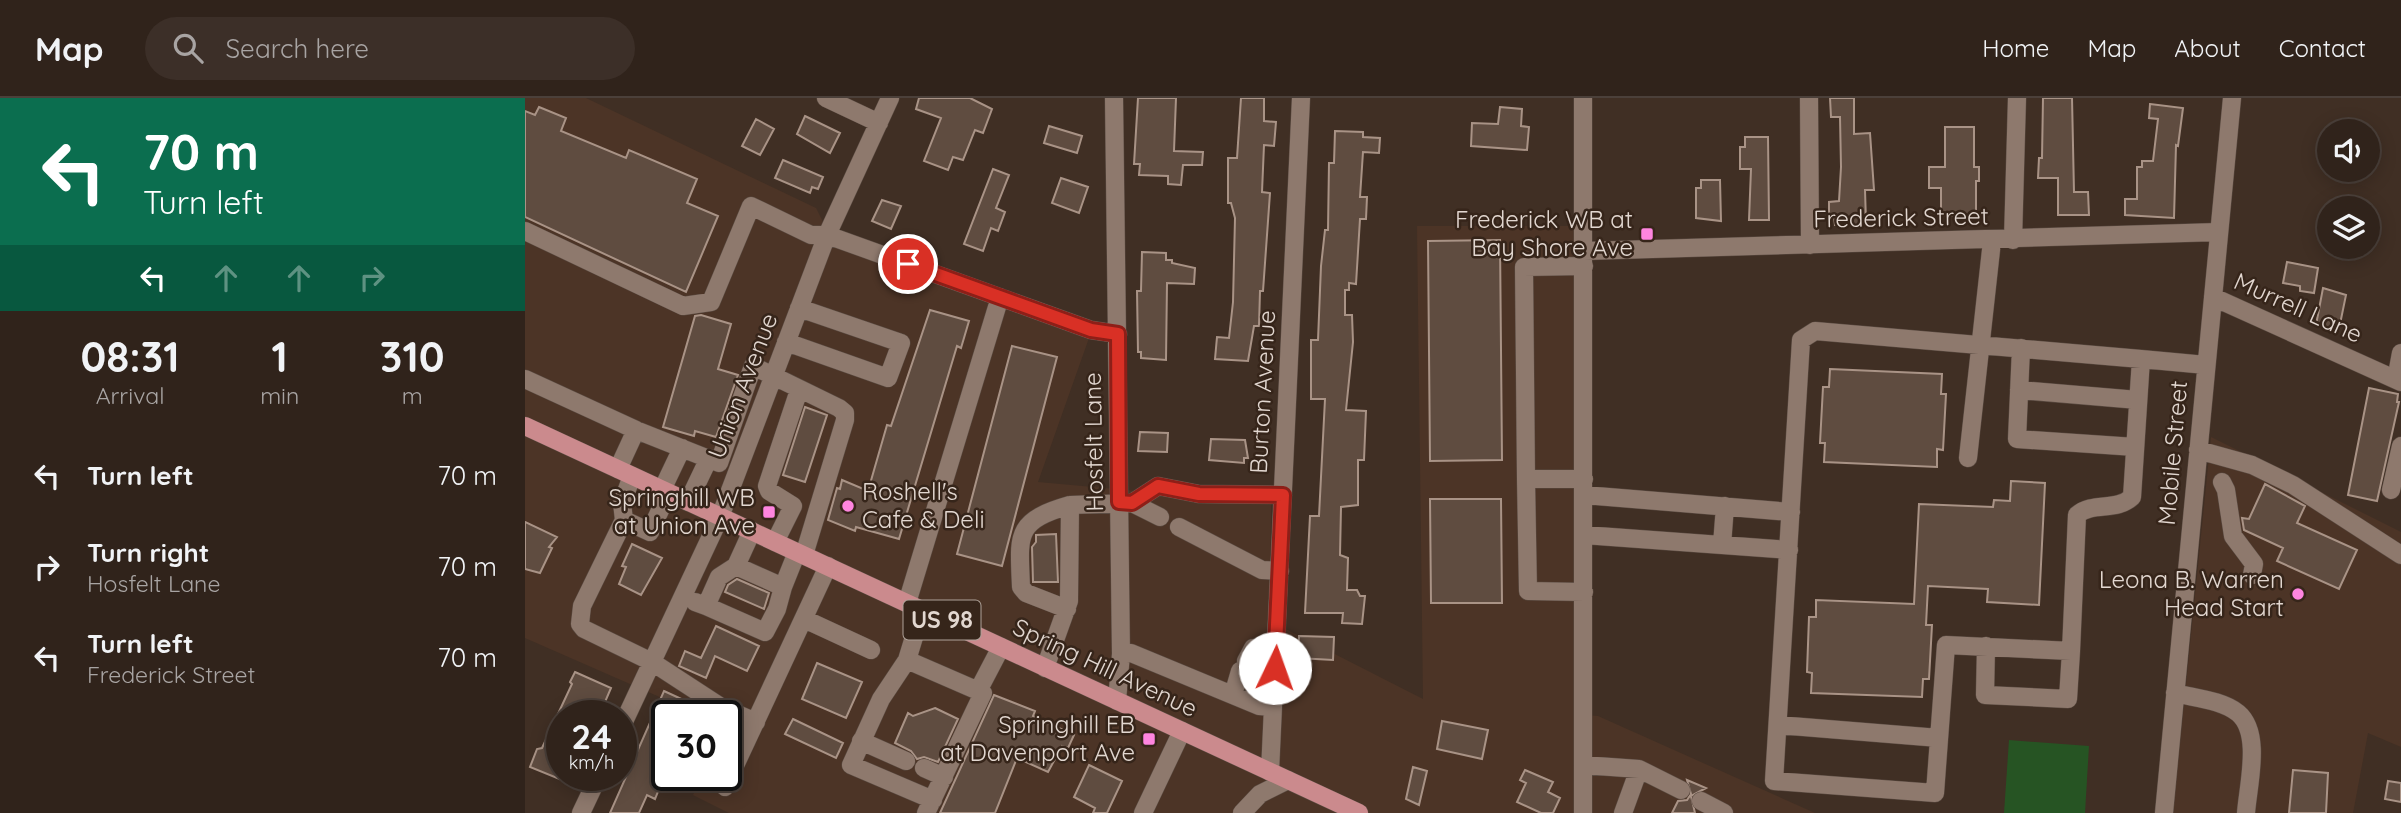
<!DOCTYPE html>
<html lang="en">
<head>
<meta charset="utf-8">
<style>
  body { margin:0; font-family:Quicksand,sans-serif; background:#3c2f28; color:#f1f3f6; height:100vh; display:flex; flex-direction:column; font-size:26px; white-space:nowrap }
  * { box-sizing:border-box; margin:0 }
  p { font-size:23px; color:#a8a4a3 }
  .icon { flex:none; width:38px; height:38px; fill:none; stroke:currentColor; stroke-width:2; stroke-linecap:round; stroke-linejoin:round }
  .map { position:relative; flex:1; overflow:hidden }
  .drawer { display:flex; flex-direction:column; background:#30231b; width:525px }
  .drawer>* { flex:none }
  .top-card { background:#0b6e4f; color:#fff; overflow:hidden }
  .buttons { position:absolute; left:1792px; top:21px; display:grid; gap:14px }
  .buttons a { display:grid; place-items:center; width:63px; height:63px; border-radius:50%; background:#30231b; box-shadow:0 4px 18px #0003,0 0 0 2px #4b403a; font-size:35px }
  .speed { position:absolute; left:21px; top:602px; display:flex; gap:14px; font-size:35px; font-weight:700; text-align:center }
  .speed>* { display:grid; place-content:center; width:91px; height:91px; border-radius:50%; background:#30231b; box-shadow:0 4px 18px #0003,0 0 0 2px #4b403a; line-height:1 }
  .speed small { font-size:18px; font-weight:400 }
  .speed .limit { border:4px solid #111; border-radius:10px; background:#fff; color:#111 }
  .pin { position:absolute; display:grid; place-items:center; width:60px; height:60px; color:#fff; margin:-30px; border:4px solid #fff; border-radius:50%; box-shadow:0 2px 7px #0007 }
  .me { position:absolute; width:77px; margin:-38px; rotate:3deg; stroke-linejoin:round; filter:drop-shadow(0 0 5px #0008) }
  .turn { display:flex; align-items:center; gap:24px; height:147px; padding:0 28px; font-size:32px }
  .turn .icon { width:91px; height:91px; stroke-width:2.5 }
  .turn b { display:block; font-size:49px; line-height:60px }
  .lanes { display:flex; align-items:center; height:66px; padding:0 28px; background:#0003; justify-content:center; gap:35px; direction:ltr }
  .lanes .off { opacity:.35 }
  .eta { display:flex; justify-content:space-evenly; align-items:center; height:119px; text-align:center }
  .eta b { font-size:42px; font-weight:700; line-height:49px }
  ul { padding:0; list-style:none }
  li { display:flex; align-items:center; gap:21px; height:91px; padding:0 28px }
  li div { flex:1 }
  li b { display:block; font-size:26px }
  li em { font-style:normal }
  header { display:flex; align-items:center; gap:42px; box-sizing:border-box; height:98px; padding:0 35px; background:#30231b; border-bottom:2px solid #4b403a }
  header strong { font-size:33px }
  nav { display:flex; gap:38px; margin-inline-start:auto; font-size:24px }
  .search { width:490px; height:63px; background:#3c2f28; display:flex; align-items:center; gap:18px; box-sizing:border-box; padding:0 24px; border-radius:38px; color:#a8a4a3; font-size:26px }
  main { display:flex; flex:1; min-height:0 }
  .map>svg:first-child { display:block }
  .built { fill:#4c3426 }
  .green { fill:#265423 }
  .building { fill:#5f4c40; stroke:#a99386; stroke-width:2 }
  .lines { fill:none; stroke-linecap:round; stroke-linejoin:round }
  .minor-casing { stroke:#5b4c43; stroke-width:19 }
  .major-casing { stroke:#5b4c43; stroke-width:19 }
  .minor { stroke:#8e796d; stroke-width:18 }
  .major { stroke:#cb8a8d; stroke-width:18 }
  .route-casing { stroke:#8d1f18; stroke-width:18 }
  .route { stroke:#d93025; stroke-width:12 }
  .poi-dot { fill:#fe85df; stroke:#36251a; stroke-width:2.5 }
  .labels { text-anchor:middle; stroke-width:5; stroke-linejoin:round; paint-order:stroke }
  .shield { fill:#36251a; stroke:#aea299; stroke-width:2 }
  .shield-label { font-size:23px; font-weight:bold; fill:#e2d7d0 }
  .street-label { font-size:24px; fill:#e2d7d0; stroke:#36251a }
  .poi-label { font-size:24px; fill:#e2d7d0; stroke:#36251a; text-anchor:end }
</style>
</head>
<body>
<header>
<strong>Map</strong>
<div class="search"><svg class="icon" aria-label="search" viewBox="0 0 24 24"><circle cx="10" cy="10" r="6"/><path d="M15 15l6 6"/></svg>Search here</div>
<nav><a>Home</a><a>Map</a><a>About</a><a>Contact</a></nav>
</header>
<main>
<section class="drawer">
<div class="top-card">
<div class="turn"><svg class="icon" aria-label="left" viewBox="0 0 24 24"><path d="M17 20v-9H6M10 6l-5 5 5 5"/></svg><div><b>70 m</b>Turn left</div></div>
<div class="lanes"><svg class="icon" aria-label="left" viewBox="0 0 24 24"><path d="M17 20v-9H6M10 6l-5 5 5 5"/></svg><svg class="icon off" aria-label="ahead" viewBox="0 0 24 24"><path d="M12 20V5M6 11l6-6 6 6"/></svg><svg class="icon off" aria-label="ahead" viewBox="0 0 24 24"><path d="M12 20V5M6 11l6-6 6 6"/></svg><svg class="icon off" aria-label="right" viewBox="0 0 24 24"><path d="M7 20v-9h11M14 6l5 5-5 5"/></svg></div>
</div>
<div class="eta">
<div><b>08:31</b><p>Arrival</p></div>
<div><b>1</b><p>min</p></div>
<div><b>310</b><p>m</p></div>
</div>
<ul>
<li><svg class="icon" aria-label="left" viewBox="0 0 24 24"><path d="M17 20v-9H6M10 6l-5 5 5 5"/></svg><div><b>Turn left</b></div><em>70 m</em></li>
<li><svg class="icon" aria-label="right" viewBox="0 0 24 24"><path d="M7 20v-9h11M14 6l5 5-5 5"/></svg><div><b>Turn right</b><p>Hosfelt Lane</p></div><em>70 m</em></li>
<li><svg class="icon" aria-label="left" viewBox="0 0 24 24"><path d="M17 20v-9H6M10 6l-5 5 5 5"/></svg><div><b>Turn left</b><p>Frederick Street</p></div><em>70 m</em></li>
</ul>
</section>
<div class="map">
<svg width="1876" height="715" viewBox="0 0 1876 715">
  <rect width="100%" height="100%" fill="#402f24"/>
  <!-- built -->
  <path class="built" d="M0,0H61L291,110L310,148L564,240L513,384L746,405L745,523L898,601L892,128H1051L1049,616L1073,618L1290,715H204L168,697L177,677H201V618H178L0,540Z
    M1686,339L1876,434V649L1843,635L1828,715H1648Z"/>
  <!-- green -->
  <path class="green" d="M1484,642L1564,648L1560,715H1479Z"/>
  <!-- building -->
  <path class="building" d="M394,0H445L467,11L458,35L450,32L438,62L428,59L423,72L399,63L416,20L391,11Z
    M613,0H651L649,53L678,54L677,67H658L656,87L643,86V78L614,77L615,66H609Z
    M716,0H739V23L751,24L749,48L739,47L737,94L745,95L738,193H735L734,228H729L723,263L690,261L692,239L704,240L708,204L710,120L706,105H703V60H712Z
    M1305,0H1329V36L1345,35L1349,92H1340L1341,124L1337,126L1310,127L1309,118L1304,117V104L1314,103L1316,69L1315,19H1306Z
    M1518,0H1547L1549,94H1563L1564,117H1533V80H1513L1514,60H1517Z
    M1625,6L1658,10L1653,48L1651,47L1649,120L1600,117V101H1612V69H1617V63H1628L1633,21L1624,20Z
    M14,9L41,20L36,33L101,60L104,52L172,81L162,105L193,118L161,194L0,119V13L10,17Z
    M975,9L997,11L996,28L1004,29L1002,52L946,48L947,25L973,26Z
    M280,18L315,35L305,55L272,36Z
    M231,21L249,31L235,57L217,48Z
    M524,28L557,38L552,55L519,45Z
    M1420,29H1449V69H1454V83H1451V117L1416,118V90H1404V69H1420Z
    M810,33L838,34V39L855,40L854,55L838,54L835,99H842L841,121H835L831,186L824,185V192H820V217H827L828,244L821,312L841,313L839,362H833V407L816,409L815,457L823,460L822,492H832L835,498H840L837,526L817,525L818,515H780L785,418H794L800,301H786V242H793L796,168L800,132H803L804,65H809Z
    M1220,39H1243L1244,122H1224L1226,71H1215V49H1220Z
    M258,62L298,79L293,91L287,89L285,95L250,80Z
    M468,71L484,77L471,110L480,114L473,133L466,130L458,153L439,146Z
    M536,80L563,89L554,115L527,105Z
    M1176,82H1195L1196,123L1171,120V90H1176Z
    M357,102L376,108L366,131L347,123Z
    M975,142L977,362L905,363L903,143Z
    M617,154L641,155V162H647V165L670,170L669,186L642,185L641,262L616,260V254H613L612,193H616Z
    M1762,164L1793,170L1789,195L1775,193V188L1758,185Z
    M1798,190L1821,197L1814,231L1791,227Z
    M405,212L444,223L436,250L432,248L374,441L331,429L330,433L303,422L312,390L315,391L317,382L343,393L362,327L366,328Z
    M176,217L206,226L193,271L213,277L191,339L170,333L169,338L138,329L170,218Z
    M487,248L532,259L477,468L432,456Z
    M1305,271L1417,276L1416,296H1421L1418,352L1412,351V369L1299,364L1300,345H1295L1298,289H1304Z
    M1844,290L1873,296L1872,304H1874L1852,403L1823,397Z
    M280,309L302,317L280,384L258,377Z
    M615,334L643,335L642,354L613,353Z
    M686,341L720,342L723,360H719V365L684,362Z
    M1486,383L1520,385L1514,507L1462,504L1463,491L1403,488L1401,527H1407L1404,581H1398L1397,599L1286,595L1287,575L1282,574L1284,519H1291V502L1389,506L1394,406L1468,409L1469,402L1485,403Z
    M1740,386L1780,408L1772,425L1832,452L1814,491L1752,463L1758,450L1719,432L1717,420L1724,421Z
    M905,401H976L977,505H906Z
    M0,424L32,439L24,449L27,450L15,475L0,471Z
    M531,436L533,484H508L507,449L511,444V437Z
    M107,446L137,460L116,497L94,486L101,469L97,468Z
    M212,481L244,495L239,511L200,494L203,487Z
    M191,528L234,548L222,573L190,558L181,580L154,568L160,553L176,560Z
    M774,538L809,539L808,562L773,560Z
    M292,565L337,584L321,620L277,601Z
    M50,574L86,590L74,618H37V682L5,669L12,651L17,650L47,586L45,584Z
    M139,593L176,610L172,618H142V657L130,683L136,686L130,701L122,697L114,715H85Z
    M469,597L510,613L508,618L549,637L543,650L537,648L523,674L492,660L470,715H415Z
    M410,610L433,621L413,664L399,659L392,661L386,653L370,645L383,615L388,618Z
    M268,621L318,645L311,660L260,636Z
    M917,623L963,632L957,661L912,651Z
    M564,667L597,683L582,715H568L570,710L549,699Z
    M888,669L902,673L894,707L881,701Z
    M1000,672L1028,684L1023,694L1035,700L1028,715H1016L992,704L1001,685L995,682Z
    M1768,672L1803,675L1801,715H1764Z
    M1162,682L1181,690L1166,698L1170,715H1147L1153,703L1162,702L1166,696Z
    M1863,683L1876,685V704L1860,701Z"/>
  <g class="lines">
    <defs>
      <path id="minor" d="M301,0L354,25
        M589,0L596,556L592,603
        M1284,0L1285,147
        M0,133L158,208L186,204L226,108L286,137H302L566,232L593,236
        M1488,142L1492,0
        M1059,153L1694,134
        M1688,199L1876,284
        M1290,233L1616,261L1607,399C1591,414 1568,403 1552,417L1546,553L1421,547L1410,695L1249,683L1276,242Z
        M261,244L363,280L376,245L274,210
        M1496,250L1492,341L1610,349
        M1616,261L1681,267
        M0,281L111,332L194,365L228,268L314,310L320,315V322L279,457
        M1871,282L1876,255
        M1494,292L1613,302
        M1673,352L1727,367L1768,387L1876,457
        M1443,360L1467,143
        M93,371L111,332
        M107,378L97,405L99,422L125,434L143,395
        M1001,381L999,169L1059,168
        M1697,384L1701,392L1708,438L1729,466L1727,477
        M137,392L157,350
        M1866,392L1876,348
        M1059,397L1266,414
        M163,404L184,360
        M607,405L635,419
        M99,422L57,508L55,526L59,531L127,564L196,609L231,624
        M654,429L737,472L755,473
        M227,433L211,468L258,489L272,454
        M1059,437L1264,452
        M250,444L268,408L244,393L242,388L274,292
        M1197,447L1200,408
        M1059,494L1003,493L1001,381H1059
        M170,504L181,508L194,479L211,468
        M382,505L475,199
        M181,508L240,534L252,511L258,489
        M542,511L501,495L496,489C494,437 489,423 545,407
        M397,513L382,562L458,595L401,715
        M279,521L346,552
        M1461,548L1460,597L1543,601L1546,553
        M596,556L606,555L734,608L748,609
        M382,562L356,601L326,667L408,702
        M721,563L728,550H751
        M520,570L544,503L545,407L607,405L633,388L674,396L758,397
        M453,593L476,549
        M1650,595C1669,600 1697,602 1713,615C1737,635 1723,687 1721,715
        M708,597L715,573
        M1253,627L1414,640
        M96,630L195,419L302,137L365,0
        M336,643L381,663
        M1058,667L1114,671L1098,715
        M399,670L419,679
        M1114,671L1156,692
        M745,674L776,0
        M200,689L303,468
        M1176,703L1199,715
        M56,715L74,677
        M618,715L657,633
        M717,715L735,696L763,682
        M1058,715V0
        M1639,715L1707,0"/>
      <path id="major" d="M0,328L834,715"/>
    </defs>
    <!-- minor casing -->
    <use href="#minor" class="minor-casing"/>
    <!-- major casing -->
    <use href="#major" class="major-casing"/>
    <!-- minor -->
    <use href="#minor" class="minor"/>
    <!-- major -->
    <use href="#major" class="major"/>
  </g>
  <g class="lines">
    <defs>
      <path id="route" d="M383,166L566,232L593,236L594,404L607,405L633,388L674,396L758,397L750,570"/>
    </defs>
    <!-- route casing -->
    <use href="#route" class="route-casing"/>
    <!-- route -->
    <use href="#route" class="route"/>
  </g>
  <!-- markers -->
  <g class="poi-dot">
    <rect x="1115" y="129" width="14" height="14" rx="3.5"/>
    <circle cx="323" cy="408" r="7"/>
    <rect x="237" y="407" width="14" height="14" rx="3.5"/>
    <circle cx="1773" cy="496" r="7"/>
    <rect x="617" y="634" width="14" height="14" rx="3.5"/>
  </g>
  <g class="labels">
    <!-- shield labels -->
    <rect class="shield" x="378.5" y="502.5" width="77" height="39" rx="5"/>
    <g class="shield-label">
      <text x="417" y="530">US 98</text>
    </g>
    <!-- street labels -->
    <g class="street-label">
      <text transform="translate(1376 120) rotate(-1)" y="8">Frederick Street</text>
      <text transform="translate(1773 210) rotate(24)" y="8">Murrell Lane</text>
      <text transform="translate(218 288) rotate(-69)" y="8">Union Avenue</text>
      <text transform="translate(738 294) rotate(-87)" y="8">Burton Avenue</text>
      <text transform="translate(569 344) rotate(-91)" y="8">Hosfelt Lane</text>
      <text transform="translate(1648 355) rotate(-85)" y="8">Mobile Street</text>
      <text transform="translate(580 570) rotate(25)" y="8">Spring Hill Avenue</text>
    </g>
    <!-- poi labels -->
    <g class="poi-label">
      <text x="1108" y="130">Frederick WB at<tspan x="1108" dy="28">Bay Shore Ave</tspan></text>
      <text x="337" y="402" text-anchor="start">Roshell's<tspan x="337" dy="28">Cafe &amp; Deli</tspan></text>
      <text x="230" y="408">Springhill WB<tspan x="230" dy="28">at Union Ave</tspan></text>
      <text x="1759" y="490">Leona B. Warren<tspan x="1759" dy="28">Head Start</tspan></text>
      <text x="610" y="635">Springhill EB<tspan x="610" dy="28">at Davenport Ave</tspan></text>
    </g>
  </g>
</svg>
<div class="buttons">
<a><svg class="icon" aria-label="sound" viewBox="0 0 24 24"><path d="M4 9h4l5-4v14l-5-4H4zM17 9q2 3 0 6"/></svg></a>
<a><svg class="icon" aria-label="layers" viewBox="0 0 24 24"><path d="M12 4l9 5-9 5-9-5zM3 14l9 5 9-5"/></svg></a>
</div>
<div class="speed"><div>24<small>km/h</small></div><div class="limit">30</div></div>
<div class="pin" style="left:383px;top:166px;background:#d93025"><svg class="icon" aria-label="arrive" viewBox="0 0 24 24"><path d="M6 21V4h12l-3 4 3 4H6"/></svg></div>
<svg class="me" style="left:750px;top:570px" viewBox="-20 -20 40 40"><circle r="19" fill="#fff"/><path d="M0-13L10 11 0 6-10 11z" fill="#d93025"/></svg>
</div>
</main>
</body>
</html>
